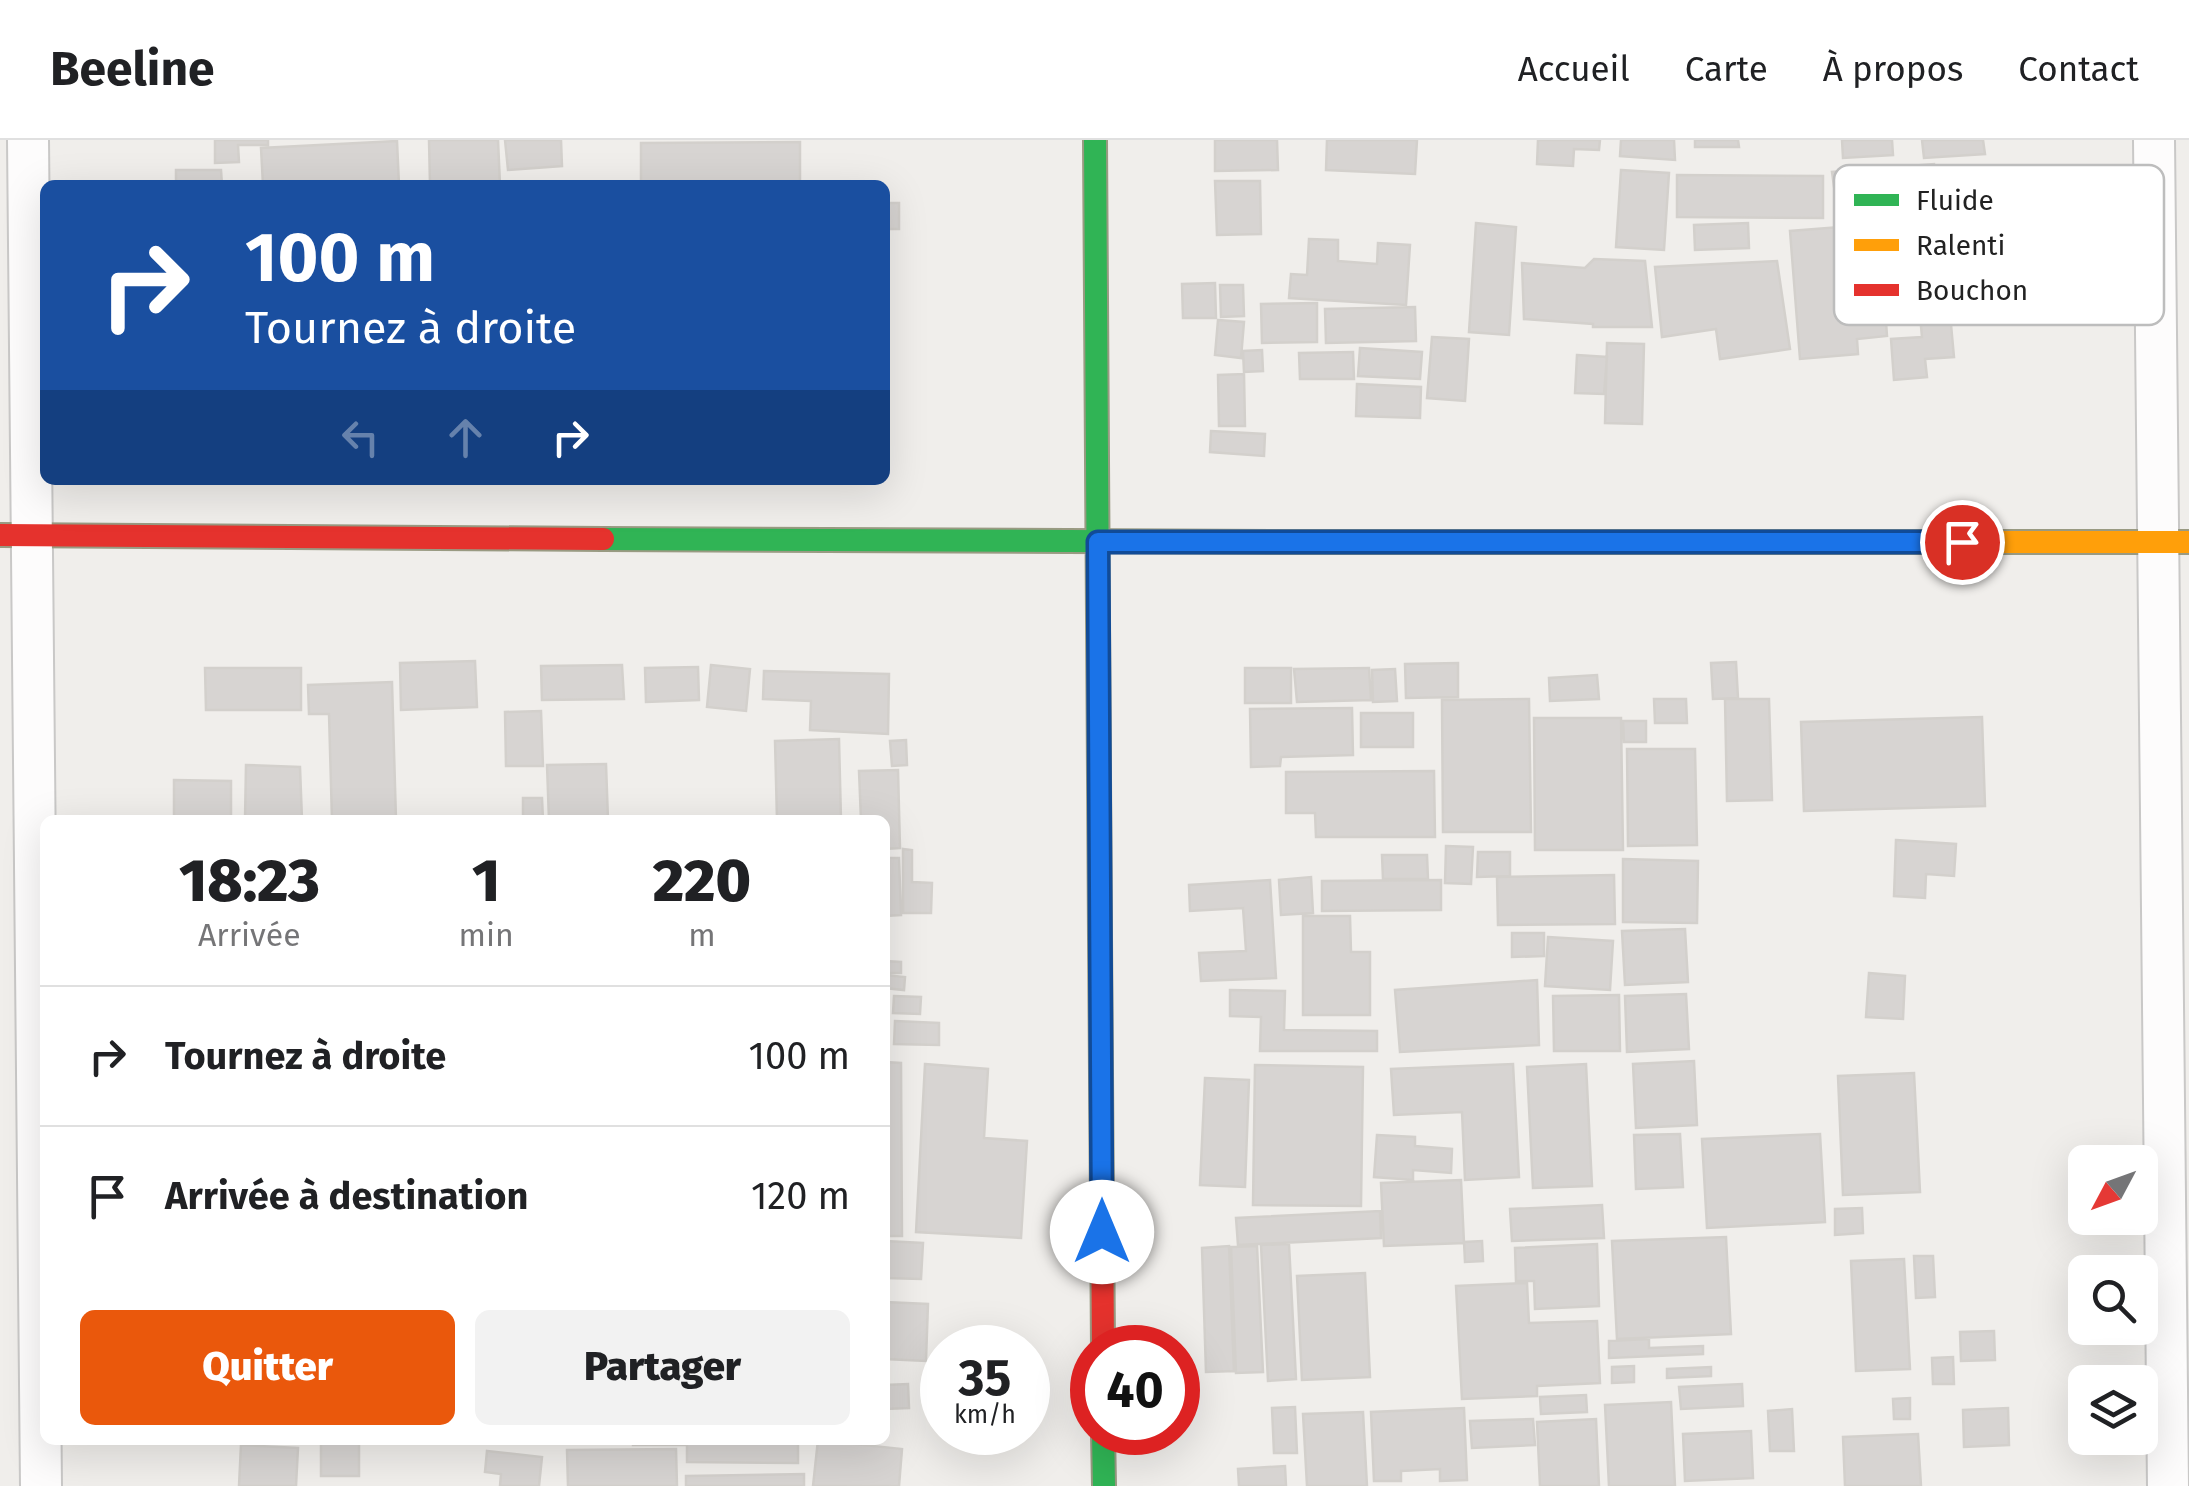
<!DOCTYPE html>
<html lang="fr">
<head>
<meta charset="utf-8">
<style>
  body { margin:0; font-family:"Fira Sans",sans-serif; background:#f2f2f2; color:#202124; height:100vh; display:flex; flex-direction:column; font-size:38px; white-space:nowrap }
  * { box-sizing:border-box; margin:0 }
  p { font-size:32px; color:#757577 }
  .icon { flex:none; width:55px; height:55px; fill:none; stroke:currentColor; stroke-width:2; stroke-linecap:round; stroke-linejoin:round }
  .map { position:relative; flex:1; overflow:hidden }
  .sheet { position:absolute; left:40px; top:675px; width:850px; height:630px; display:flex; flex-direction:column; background:#fff; border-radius:15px; box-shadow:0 10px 40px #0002 }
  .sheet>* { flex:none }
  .hud { position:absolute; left:40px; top:40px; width:850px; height:305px; border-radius:15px; box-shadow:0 10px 40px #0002; background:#1a4fa0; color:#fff; overflow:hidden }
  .needle { width:65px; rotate:229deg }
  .controls { position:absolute; left:2068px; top:1005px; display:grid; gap:20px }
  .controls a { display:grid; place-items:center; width:90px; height:90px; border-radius:15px; background:#fff; box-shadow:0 10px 40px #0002; font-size:50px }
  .speed { position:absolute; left:920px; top:1185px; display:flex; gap:20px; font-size:50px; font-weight:700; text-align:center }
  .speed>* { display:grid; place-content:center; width:130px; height:130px; border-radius:50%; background:#fff; box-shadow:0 10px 40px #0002; line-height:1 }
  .speed small { font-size:25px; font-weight:400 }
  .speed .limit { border:15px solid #d22; background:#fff; color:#111 }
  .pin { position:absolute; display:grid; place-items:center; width:85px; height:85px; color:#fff; margin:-42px; border:5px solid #fff; border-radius:50%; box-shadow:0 2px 10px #0007 }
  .me { position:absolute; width:110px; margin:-55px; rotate:0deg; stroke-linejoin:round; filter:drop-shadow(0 0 8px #0008) }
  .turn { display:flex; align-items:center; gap:35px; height:210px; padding:0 40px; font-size:45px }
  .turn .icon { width:130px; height:130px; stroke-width:2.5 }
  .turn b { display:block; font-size:70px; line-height:85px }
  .lanes { display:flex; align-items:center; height:95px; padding:0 40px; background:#0003; justify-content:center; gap:50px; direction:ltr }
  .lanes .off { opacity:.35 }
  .eta { display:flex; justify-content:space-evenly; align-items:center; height:170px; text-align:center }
  .eta b { font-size:60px; font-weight:800; line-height:70px }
  .button { display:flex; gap:20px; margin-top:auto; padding:20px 40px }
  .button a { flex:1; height:115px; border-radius:15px; background:#ea580c; color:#fff; font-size:40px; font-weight:800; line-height:115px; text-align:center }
  .button a+a { background:#f2f2f2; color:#202124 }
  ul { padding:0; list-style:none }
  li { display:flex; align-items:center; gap:30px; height:140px; padding:0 40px; border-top:2px solid #e0e0e0 }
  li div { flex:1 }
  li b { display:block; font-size:38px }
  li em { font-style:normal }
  header { display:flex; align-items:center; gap:60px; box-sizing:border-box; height:140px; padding:0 50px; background:#fff; border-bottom:2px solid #e0e0e0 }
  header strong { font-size:48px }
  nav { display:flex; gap:55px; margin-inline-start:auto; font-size:35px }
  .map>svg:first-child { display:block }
  .building { fill:#d7d4d2; stroke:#d3d0cc; stroke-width:2.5 }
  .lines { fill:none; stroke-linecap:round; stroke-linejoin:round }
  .street-casing { stroke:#c9c8c7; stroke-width:44 }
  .fast-casing { stroke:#999a82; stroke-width:26 }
  .slow-casing { stroke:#999a82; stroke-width:26 }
  .jam-casing { stroke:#999a82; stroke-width:26 }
  .street { stroke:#fdfcfc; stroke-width:40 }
  .fast { stroke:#30b455; stroke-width:22 }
  .slow { stroke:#ff9f0a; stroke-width:22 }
  .jam { stroke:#e5322d; stroke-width:22 }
  .route-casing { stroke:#114b97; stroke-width:25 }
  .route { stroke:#1a73e8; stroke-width:18 }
  .key { fill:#fff; stroke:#bdbdbd; stroke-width:2.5 }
  .key-label { font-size:28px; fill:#222 }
</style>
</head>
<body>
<header>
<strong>Beeline</strong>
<nav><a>Accueil</a><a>Carte</a><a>À propos</a><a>Contact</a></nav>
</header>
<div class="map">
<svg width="2189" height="1346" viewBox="0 0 2189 1346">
  <rect width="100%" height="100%" fill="#f0eeeb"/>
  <!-- building -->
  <path class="building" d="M215,0H268V5H238L239,22L215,23Z
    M429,0H498L500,45H430Z
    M505,0H561L562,26L508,30Z
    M1215,0H1277L1278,30L1215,31Z
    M1327,0H1417L1415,34L1326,30Z
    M1538,0H1600L1599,10L1574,9L1573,26L1537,24Z
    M1621,0H1674L1675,20L1620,16Z
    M1695,0H1738L1739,7H1695Z
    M1842,0H1892L1893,15L1843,18Z
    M1922,0H1983L1985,14L1924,18Z
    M397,1L399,45H263L261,8Z
    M800,2V45H641V3Z
    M1934,24L1943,122L1913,124L1909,76L1872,79L1870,51L1835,54L1832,32Z
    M176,30H221L222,45H176Z
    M1621,30L1669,33L1664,110L1616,107Z
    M1677,35L1823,36V78L1677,77Z
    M1215,41H1260L1261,94L1217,95Z
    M885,63H899V89H885Z
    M1904,82L1912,181L1886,182L1887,196L1857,199L1858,214L1800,219L1790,91Z
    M1476,83L1516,87L1509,195L1469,192Z
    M1748,83L1749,108L1695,110L1694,85Z
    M1309,99L1338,100V121L1377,124L1378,103L1410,105L1406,165L1289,158L1291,134L1307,135Z
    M1594,119L1645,121L1652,187H1593V184L1524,179L1522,123L1585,128Z
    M1777,121L1790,209L1720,219L1716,189L1662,197L1655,127Z
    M1947,141L1954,217L1925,219L1927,237L1894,240L1891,199L1922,197L1917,143Z
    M1215,143L1216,178H1183L1182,144Z
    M1220,145H1243L1244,176L1221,177Z
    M1317,163V202L1262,203L1261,164Z
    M1415,167L1416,201L1326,203L1325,169Z
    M1218,180L1244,182L1241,218L1215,215Z
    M1432,197L1469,199L1465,261L1427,258Z
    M1607,203L1644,204L1642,284L1605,283Z
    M1360,208L1422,212L1420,239L1358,236Z
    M1262,210L1263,231L1244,232L1243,211Z
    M1353,212L1354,239H1300L1299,213Z
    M1577,215L1607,217L1604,254L1575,253Z
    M1244,234L1245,286H1219L1218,235Z
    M1357,244L1421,247L1420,278L1356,276Z
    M1211,291L1265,294L1264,316L1210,312Z
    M475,521L477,567L401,570L400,523Z
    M1736,522L1738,558L1713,559L1711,523Z
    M1458,523V557L1406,558L1405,524Z
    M622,525L624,559L542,560L541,526Z
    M711,525L750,529L746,571L707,567Z
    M698,527L699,560L646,562L645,528Z
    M205,528H301V570H206Z
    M1245,528H1291V563H1245Z
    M1369,528L1371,560L1297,562L1294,529Z
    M1395,529L1397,561L1373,562L1372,530Z
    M764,531L889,534L888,594L810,590L811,561L763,559Z
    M1597,535L1599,559L1550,561L1549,538Z
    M392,542L396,680H332L329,574H309L308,545Z
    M1529,559L1531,692H1443L1442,560Z
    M1654,559H1686L1687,583H1655Z
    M1725,559H1769L1772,660L1727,661Z
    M1352,568L1353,615L1281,617L1280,626L1251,627L1250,569Z
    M541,571L543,626H506L505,572Z
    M1361,573H1413V607H1361Z
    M1982,577L1985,666L1804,671L1801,582Z
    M1534,578H1621L1623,710H1535Z
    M1623,581H1646V602H1624Z
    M839,599L841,680H777L775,601Z
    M906,600L907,625L892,626L890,601Z
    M1627,609H1695L1697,705L1628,706Z
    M606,624L608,680H549L547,625Z
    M246,625L300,627L302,680H245Z
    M898,630L900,708L885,709V680H861L859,631Z
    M1434,631L1435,697H1316L1315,673H1286V632Z
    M174,640L231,641V680H174Z
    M523,658H542L543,680H523Z
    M1896,700L1956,704L1954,736L1926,734L1925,758L1894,756Z
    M1446,706L1473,707L1471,744L1445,743Z
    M903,709L912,710V742L932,743L931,773H903Z
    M1478,712H1510V736L1477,737Z
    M1382,715H1427L1428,739H1383Z
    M885,718H899L901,775L885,776Z
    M1623,719L1698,721L1697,783L1623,782Z
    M1614,735L1615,784L1498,785L1497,737Z
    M1311,737L1313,773L1281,775L1279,740Z
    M1270,740L1276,838L1201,841L1199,813L1246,811L1243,768L1190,771L1189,745Z
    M1441,740V770L1322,771V741Z
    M1303,776H1350L1351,812H1370V875H1303Z
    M1685,789L1688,842L1625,845L1622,791Z
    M1512,793H1544V816L1512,817Z
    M1548,797L1613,801L1610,850L1545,846Z
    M885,821L901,822V833H885Z
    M1869,833L1905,836L1903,879L1866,877Z
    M885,835L905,837L904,850L885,848Z
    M1537,840L1539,905L1400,912L1395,850Z
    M1230,850L1285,851L1284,890L1377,891V911H1260L1261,877L1230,876Z
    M1686,854L1689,909L1627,912L1625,856Z
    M1619,855L1620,911H1554L1553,856Z
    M894,856L921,857L920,874L893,873Z
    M895,881L939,883V905L894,904Z
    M1694,921L1697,985L1636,988L1633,924Z
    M885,922L901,923L902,1096H885Z
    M925,924L988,929L984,998L1027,1001L1021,1098L916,1092Z
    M1513,924L1519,1037L1465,1040L1462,972L1394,975L1391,929Z
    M1586,924L1592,1046L1533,1048L1527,927Z
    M1255,925L1363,927L1361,1066L1253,1065Z
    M1914,933L1920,1052L1843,1055L1838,936Z
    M1205,938L1249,940L1245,1047L1200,1045Z
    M1680,994L1683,1047L1636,1049L1634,995Z
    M1820,994L1825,1082L1707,1088L1702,999Z
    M1377,995L1415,997V1006L1452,1009L1451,1033L1413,1030V1040L1374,1037Z
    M1461,1040L1464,1103L1384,1106L1381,1043Z
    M1602,1065L1604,1098L1512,1101L1510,1069Z
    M1862,1068L1863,1093L1835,1095V1069Z
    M1380,1071L1381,1098L1238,1105L1236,1078Z
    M1726,1097L1731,1194L1617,1199L1612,1101Z
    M885,1101L923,1103L921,1139L885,1138Z
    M1482,1101L1483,1121L1465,1122L1464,1102Z
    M1289,1104L1296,1239L1268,1241L1261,1105Z
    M1597,1104L1599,1166L1535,1169L1534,1141H1516L1515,1108Z
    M1229,1106L1234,1231L1206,1232L1202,1108Z
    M1257,1106L1263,1232L1236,1233L1231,1107Z
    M1914,1116H1933L1935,1157L1916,1158Z
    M1904,1119L1910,1229L1856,1231L1851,1121Z
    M1365,1133L1370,1237L1302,1240L1297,1136Z
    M1527,1143L1529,1183L1597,1181L1600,1243L1537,1246V1256L1462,1259L1456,1146Z
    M885,1162L928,1164L926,1221L885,1219Z
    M1994,1191L1995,1220L1961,1221L1960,1192Z
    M1649,1199V1208L1703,1206V1214L1609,1218V1201Z
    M1953,1217L1954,1244H1933L1932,1218Z
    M1634,1226V1242L1612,1243V1227Z
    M1711,1227V1236L1667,1238V1229Z
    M908,1244L909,1268L885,1269V1245Z
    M1742,1244L1743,1266L1681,1269L1679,1247Z
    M1586,1255L1587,1272L1541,1274L1540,1257Z
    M1910,1258V1279H1894L1893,1259Z
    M1671,1262L1675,1346H1609L1605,1265Z
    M1295,1267L1297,1313H1274L1272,1268Z
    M1464,1268L1467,1340L1440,1341V1329L1401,1331V1341H1374L1371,1272Z
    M2008,1268L2009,1305L1964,1307L1963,1270Z
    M1792,1269L1794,1311H1770L1768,1271Z
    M1363,1272L1367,1346H1307L1303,1274Z
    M1533,1279L1535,1305L1472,1308L1470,1281Z
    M1596,1279L1599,1346H1540L1537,1282Z
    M1751,1291L1753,1338L1685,1341L1683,1294Z
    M1918,1294L1921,1346H1845L1843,1297Z
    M321,1300H359V1336H321Z
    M633,1300H798V1323L687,1322V1305H633Z
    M818,1300L902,1309L899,1346H813Z
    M241,1305L298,1308L296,1346H239Z
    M676,1309L677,1346H568L567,1310Z
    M487,1311L542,1317L539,1346H500L501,1334L485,1332Z
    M1285,1326L1286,1346H1239L1238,1329Z
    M804,1334V1346H686V1336Z"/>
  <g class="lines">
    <defs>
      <path id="street" d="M28,0L41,1346
        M2154,0L2168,1346"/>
      <path id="fast" d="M1095,0L1100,797
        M603,399L1282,402
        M1103,1292L1104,1346"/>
      <path id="slow" d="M1952,402H2189"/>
      <path id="jam" d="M0,395L603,399
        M1282,402H1952
        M1100,797L1103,1208"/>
    </defs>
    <!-- street casing -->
    <use href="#street" class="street-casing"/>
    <!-- fast casing -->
    <use href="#fast" class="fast-casing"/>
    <!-- slow casing -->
    <use href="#slow" class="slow-casing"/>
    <!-- jam casing -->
    <use href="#jam" class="jam-casing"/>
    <!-- street -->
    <use href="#street" class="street"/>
    <!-- fast -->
    <use href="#fast" class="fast"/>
    <!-- slow -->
    <use href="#slow" class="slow"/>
    <!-- jam -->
    <use href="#jam" class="jam"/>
  </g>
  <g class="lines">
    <defs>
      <path id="route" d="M1102,1092L1098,402H1962"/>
    </defs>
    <!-- route casing -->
    <use href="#route" class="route-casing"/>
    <!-- route -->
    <use href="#route" class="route"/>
  </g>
  <!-- legend -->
  <rect x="1834" y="25" width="330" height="160" rx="15" class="key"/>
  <rect x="1854" y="54" width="45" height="12" fill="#30b455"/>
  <rect x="1854" y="99" width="45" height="12" fill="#ff9f0a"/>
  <rect x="1854" y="144" width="45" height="12" fill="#e5322d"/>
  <g class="key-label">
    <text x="1916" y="70">Fluide</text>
    <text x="1916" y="115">Ralenti</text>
    <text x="1916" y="160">Bouchon</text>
  </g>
</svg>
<div class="controls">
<a><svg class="needle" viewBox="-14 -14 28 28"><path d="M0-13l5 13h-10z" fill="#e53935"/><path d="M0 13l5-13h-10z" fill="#757577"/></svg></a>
<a><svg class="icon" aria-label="search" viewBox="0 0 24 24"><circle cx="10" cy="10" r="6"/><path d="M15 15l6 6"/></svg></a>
<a><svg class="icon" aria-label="layers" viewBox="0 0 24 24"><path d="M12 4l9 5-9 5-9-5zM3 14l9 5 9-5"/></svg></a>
</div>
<div class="speed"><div>35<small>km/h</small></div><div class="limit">40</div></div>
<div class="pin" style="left:1962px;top:402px;background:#d93025"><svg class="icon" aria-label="arrive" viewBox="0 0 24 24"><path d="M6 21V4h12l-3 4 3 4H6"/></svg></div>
<svg class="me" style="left:1102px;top:1092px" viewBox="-20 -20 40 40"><circle r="19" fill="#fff"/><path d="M0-13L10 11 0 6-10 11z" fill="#1a73e8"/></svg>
<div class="hud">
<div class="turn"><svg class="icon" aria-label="right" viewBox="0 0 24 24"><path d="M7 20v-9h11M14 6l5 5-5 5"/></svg><div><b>100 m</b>Tournez à droite</div></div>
<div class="lanes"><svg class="icon off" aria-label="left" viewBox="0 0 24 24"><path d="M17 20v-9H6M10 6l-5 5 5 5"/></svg><svg class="icon off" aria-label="ahead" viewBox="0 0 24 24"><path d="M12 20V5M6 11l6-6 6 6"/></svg><svg class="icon" aria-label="right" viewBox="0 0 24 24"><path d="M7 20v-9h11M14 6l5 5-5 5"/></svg></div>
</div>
<section class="sheet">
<div class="eta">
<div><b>18:23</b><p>Arrivée</p></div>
<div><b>1</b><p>min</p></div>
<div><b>220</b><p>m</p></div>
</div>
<ul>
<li><svg class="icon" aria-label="right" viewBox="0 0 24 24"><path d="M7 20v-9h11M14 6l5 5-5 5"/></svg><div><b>Tournez à droite</b></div><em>100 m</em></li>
<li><svg class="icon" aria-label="arrive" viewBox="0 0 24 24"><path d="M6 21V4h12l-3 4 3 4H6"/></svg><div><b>Arrivée à destination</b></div><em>120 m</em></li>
</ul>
<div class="button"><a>Quitter</a><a>Partager</a></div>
</section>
</div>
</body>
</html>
